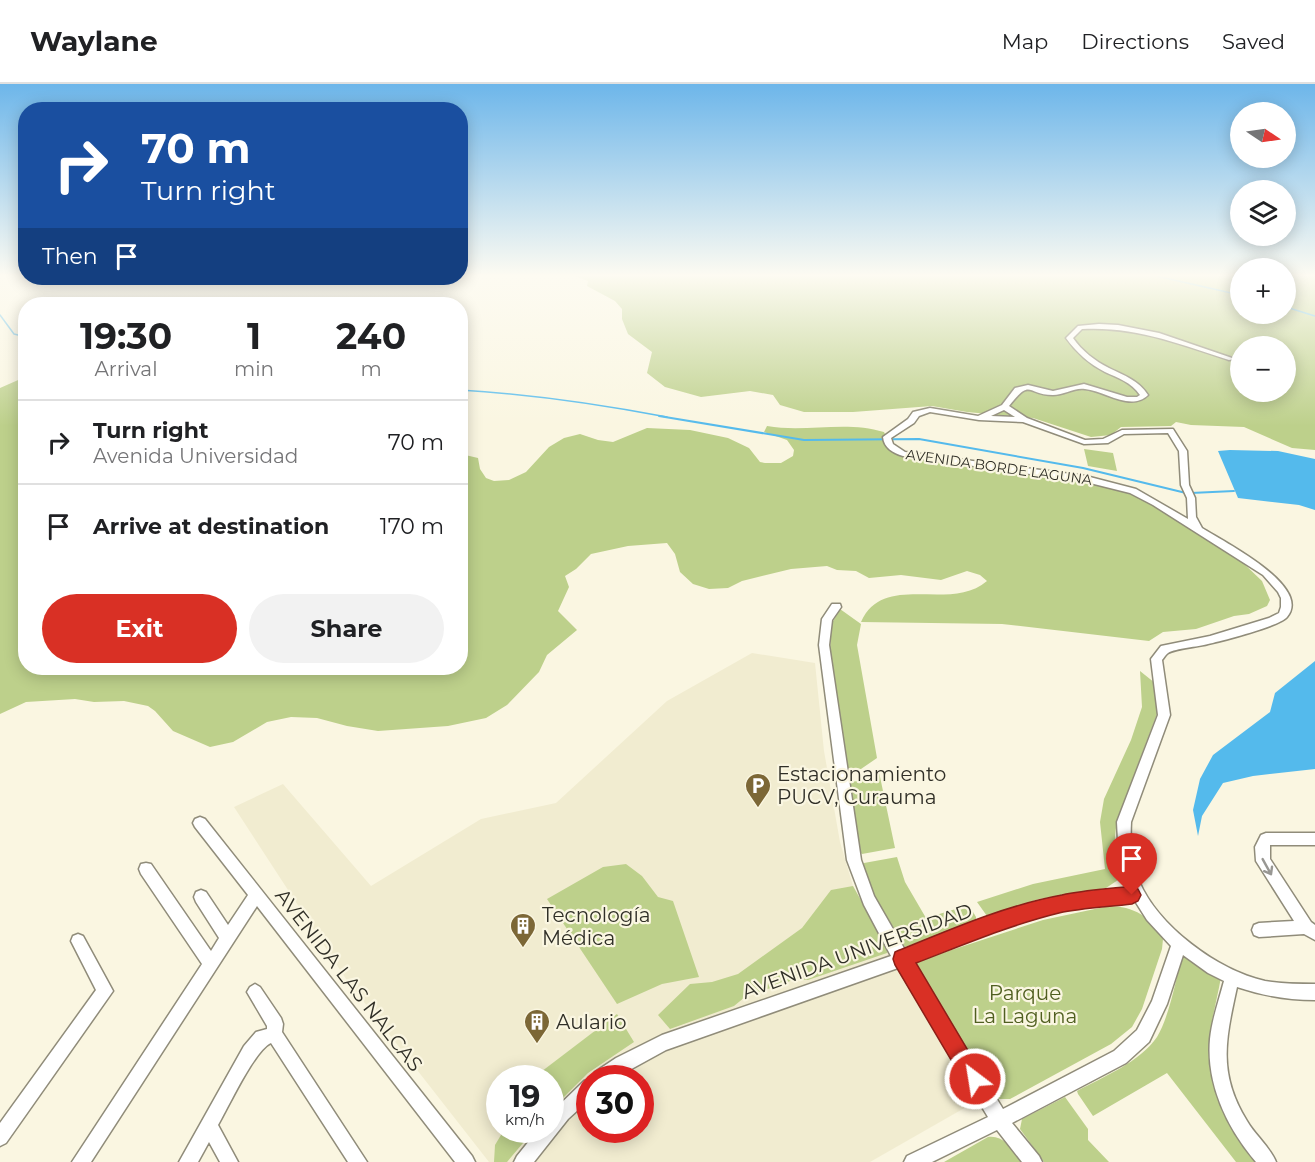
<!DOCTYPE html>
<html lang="en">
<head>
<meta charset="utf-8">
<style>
  body { margin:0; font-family:Montserrat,sans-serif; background:#f2f2f2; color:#202124; height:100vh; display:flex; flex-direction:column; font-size:22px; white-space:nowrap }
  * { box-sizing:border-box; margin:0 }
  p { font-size:20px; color:#757577 }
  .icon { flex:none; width:33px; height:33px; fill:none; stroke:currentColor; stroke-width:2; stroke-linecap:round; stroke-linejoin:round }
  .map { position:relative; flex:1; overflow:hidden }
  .side { position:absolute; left:18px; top:213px; width:450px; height:378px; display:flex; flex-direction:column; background:#fff; border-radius:24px; box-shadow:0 3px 15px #0003 }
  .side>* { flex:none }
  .hud { position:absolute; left:18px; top:18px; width:450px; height:183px; border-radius:24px; box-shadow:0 3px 15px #0003; background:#1a4fa0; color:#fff; overflow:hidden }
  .needle { width:39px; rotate:103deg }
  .tools { position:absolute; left:1230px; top:18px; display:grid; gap:12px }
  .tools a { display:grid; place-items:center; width:66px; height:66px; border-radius:50%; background:#fff; box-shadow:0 3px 15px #0003; font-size:30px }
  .speed { position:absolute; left:486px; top:981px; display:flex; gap:12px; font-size:30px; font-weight:700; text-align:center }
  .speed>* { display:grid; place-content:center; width:78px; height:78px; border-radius:50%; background:#fff; box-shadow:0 3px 15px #0003; line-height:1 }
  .speed small { font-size:15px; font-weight:400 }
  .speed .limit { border:9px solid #d22; background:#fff; color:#111 }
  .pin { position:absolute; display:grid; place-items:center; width:51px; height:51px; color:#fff; margin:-62px -26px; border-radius:50% 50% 50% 0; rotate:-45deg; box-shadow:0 0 6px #0007 }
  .pin .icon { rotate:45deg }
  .me { position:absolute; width:66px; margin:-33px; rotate:329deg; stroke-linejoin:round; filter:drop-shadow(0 0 4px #0008) }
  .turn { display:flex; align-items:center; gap:21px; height:126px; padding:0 24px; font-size:27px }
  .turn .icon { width:78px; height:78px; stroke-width:2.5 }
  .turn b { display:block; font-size:42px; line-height:51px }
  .then { display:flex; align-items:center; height:57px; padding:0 24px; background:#0003; gap:12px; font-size:22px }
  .eta { display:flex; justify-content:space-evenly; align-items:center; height:102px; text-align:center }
  .eta b { font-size:36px; font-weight:700; line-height:42px }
  .action { display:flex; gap:12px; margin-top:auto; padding:12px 24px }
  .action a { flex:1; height:69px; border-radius:36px; background:#d93025; color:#fff; font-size:24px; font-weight:700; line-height:69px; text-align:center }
  .action a+a { background:#f2f2f2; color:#202124 }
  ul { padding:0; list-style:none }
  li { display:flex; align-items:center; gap:18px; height:84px; padding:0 24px; border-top:2px solid #e0e0e0 }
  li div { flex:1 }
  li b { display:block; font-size:22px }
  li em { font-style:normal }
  header { display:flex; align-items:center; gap:36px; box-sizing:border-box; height:84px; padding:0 30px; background:#fff; border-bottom:2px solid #e0e0e0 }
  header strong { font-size:28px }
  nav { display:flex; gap:33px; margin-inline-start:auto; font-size:21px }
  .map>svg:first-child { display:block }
  .built { fill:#f1ecd0; fill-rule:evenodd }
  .green { fill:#bdd08b; fill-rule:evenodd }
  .water { fill:#54baec }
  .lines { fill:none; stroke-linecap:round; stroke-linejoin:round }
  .stream-far1 { stroke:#54baec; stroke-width:1.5 }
  .stream { stroke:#54baec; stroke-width:2 }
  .minor-casing { stroke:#908c7a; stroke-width:3 }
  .minor { fill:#fff; fill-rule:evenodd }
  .oneway { stroke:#989793 }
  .route { fill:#d93025; stroke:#8d1f18; stroke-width:1.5 }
  .labels { text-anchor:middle; stroke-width:4.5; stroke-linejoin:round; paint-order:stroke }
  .far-street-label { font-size:14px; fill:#302f27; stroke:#faf6e1 }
  .near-poi-label { font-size:20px; fill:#302f27; stroke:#faf6e1; text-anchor:start }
  .near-street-label { font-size:20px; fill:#302f27; stroke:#faf6e1 }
  .near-park-label { font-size:20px; fill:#505f20; stroke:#faf6e1 }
</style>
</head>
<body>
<header>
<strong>Waylane</strong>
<nav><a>Map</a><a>Directions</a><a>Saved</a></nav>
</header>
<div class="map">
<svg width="1315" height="1078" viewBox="0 0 1315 1078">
  <rect width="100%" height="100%" fill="#faf6e1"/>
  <!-- built -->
  <path class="built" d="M752,569L815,579L824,667L840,758L853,802L975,1018L870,1078H489L346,895L234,723L283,700L371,802L481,735L556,719L667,617ZM500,994H550V1046H500ZM590,994H640V1046H590Z"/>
  <!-- green -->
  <path class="green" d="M572,191H1240V230H1286V191H1315V366L1292,364L1244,343L1191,341L1176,338L1171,342L1121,343L1111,351L1091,353L1033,334L967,328L932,322L853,328H804L780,321L773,311L750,307L701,313L665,303L647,289L652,268L628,250L622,235V225L615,217L587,202L588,197ZM1240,262H1286V308H1240Z
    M25,293L26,584H460L461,370L478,374L480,385L486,394L494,397L509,396L526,388L549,363L564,354L580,350L598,356L613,358L647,344L690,346L728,354L749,364L760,378L765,379H781L793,372L794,366L787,356L764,348L767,342C806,349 845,336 884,348L890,360L899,368L1083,395L1138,411L1240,476L1262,497L1270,516L1267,522L1249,530L1234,532L1196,545L1163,548L1149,557L1002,540L861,538C884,487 950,529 987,497L980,491L967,487L941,496L901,491L869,494L856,487L837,486L827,482L791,485L742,497L728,504L709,505L693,500L680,488L675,470L667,459L628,462L591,470L576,485L565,492L569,503L558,527L577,546L547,571L539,588L507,621L486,634L448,642L378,647L347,642L317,634L291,633L267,638L233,658L210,663L173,647L155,627L148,622L124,617L94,618L75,615L26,618L0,630V304Z
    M1084,365L1113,369L1117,387L1088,382Z
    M840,525L861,540L857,561L877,674L861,685L848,684L830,564L832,539Z
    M1140,587L1155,599L1157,630L1117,736L1115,752L1120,790L1118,796L1106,804L1039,815L987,832L977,818L1033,800L1105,785L1100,738L1104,715L1131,656L1142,623Z
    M879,688L895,764L862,770L859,767L850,698L866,696Z
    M897,773L905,798L926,834L969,821L976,833V837L905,863L868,801L862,782L864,779Z
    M626,780L642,792L658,813L673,817L699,893L662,900L617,920L547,815L603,783Z
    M853,802L888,865L887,869L808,896L796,895L745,913L734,922L670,945L658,931L690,900L712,898L738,890L802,844L831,806Z
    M1109,822C1133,822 1152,833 1163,855L1162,865L1142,925L1132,943L1111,960L1010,1015H998L988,1007L915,882V878L1043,836Z
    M1183,869L1221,893C1217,917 1209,942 1209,967C1210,1008 1242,1044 1263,1078H1236L1167,989L1093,1032L1078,1010L1077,1007C1103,993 1140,978 1157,953C1170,931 1176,894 1183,869Z
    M617,930L634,958L588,989L551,1026L550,994H533Z
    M1065,1013L1088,1045V1056L1109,1078H1044L1020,1045L1022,1035Z
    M504,1046H534L507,1078H494L495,1061Z
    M988,1053C1005,1051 1012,1066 1022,1078H944Z"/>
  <!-- water -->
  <path class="water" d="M1230,366L1278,367L1315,375V426L1299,421L1238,414L1218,367Z
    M1315,577V685L1253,692L1223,699L1202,732L1198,752L1193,726L1200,695L1213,671L1270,628L1275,609Z"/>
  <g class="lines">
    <!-- stream-far1 -->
    <path class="stream-far1" d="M1152,191L1240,211
      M1286,223L1315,232
      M0,231L14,250L26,253
      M460,306C529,310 599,320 667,333"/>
    <!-- stream -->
    <path class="stream" d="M659,332L804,356L919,355L1083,384L1186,409
      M1191,409L1234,407"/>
    <defs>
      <path id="minor" d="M1099,240L1118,241L1159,249L1235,275L1229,276C1180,260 1134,242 1082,245L1073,254C1082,267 1095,277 1109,284C1125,292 1138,296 1148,311C1131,328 1105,307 1085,305C1075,303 1064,311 1053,311C1026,311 1032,293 1009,322L1027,334L1085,356L1103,355L1122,346L1173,345L1187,367L1189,401L1195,414L1196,433L1202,444C1222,457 1313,502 1287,533C1280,542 1222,557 1208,560C1198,563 1176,564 1168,569C1165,571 1164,574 1162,576L1170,631L1131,738C1130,757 1131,779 1139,797C1158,842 1217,886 1265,897C1282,900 1298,900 1315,900V916C1287,916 1264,912 1237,903C1226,954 1217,989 1247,1037C1255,1051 1270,1063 1276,1078H1256C1227,1044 1206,1000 1210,955C1212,935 1219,916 1224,897L1208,889L1183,871L1167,920L1149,958L1126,979L1012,1039L1039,1072L1042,1078H1022L997,1046L932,1078H904L907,1072L988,1033L898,884L666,966L615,994H593L595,988L616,974L662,951L891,872L864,821L847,776L819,561L822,535L832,520H840L841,523L832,536L829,561L861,776L874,812L905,866L989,834L1062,812L1128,804L1119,775L1117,738L1158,631L1151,575L1161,562L1210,552L1269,534L1279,529L1281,523V514L1278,508L1263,491L1153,421L1130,409L1086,398L903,372C893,369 884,364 883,353L908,335L913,328L930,324L978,332L1002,321L1015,304L1028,301L1053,307L1084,300L1127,313H1137L1140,311C1131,298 1118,294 1105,288C1089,280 1076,268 1066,254L1078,242ZM1004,326L1015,333L991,332ZM930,328L979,336L1023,338L1084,360L1108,359L1124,350L1168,349L1179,367L1181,401L1187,414L1188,435L1136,405L1086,392L905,368L893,360L891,354L914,339L919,332ZM1135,817L1147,836L1171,862L1152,917L1137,946L1114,967L1003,1025L912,878L989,848L1062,826Z
        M200,733L205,735L472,1072L475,1078H455L257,822L91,1078H72L202,880L141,790L139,785L141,780L146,779L151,780L211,867L219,854L196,818L194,813L196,808L201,806L206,808L228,841L248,811L195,743L193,739L195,735Z
        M1266,749H1315V761H1270V775L1311,838L1315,841V856L1304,850L1259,853L1254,851L1252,846L1254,841L1259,839L1294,837L1256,777L1255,763L1261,751Z
        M78,850L83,852L113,907L6,1059L0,1062V1039L96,906L71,857L73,852Z
        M255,900L260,903L281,934L283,940L282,948L367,1078H348L271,959C254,967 229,1022 218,1041L238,1078H220L209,1058L198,1078H179L244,962L256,948L267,945V942L247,908L250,903Z
        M590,995V1015L568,1035L534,1078H514L517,1072L538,1046H550V1030L584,997Z"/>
    </defs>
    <!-- minor casing -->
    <use href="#minor" class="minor-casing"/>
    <!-- minor -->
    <use href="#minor" class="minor"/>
  </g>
  <!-- one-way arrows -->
  <defs><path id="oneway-shaft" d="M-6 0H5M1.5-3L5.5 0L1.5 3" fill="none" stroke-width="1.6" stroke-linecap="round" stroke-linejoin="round" transform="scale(1.5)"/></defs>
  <use class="oneway" href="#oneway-shaft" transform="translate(1267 783) rotate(61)"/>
  <!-- sky -->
  <linearGradient id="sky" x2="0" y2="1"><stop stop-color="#6db6ea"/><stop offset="0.56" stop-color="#fdfbf2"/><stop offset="1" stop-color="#fdfbf2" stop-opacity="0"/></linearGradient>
  <rect width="1315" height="342" fill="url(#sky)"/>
  <!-- route -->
  <path class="route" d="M1132,802L1138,805L1141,811L1138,817L1132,820C1108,823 1082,824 1059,829C1010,841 963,861 916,879L985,995L982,1003L975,1006L967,1003L895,881L893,875L895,868C949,846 1006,821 1062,811C1085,806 1109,805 1132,802Z"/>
  <!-- icons -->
  <defs>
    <symbol id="parking-pin" viewBox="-11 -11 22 30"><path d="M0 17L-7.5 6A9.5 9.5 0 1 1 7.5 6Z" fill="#7c6736" stroke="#faf6e1"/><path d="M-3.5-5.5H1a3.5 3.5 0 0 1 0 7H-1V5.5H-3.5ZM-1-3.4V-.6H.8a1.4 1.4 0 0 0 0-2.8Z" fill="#fff"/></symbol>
    <symbol id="building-pin" viewBox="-11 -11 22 30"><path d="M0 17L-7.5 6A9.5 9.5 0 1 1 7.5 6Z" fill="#7c6736" stroke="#faf6e1"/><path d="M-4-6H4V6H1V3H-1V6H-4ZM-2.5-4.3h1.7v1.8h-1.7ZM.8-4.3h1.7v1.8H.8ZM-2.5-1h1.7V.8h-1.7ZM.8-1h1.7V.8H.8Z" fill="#fff"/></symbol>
  </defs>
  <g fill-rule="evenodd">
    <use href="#parking-pin" x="743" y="687" width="30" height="40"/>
    <use href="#building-pin" x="508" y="827" width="30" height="40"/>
    <use href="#building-pin" x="522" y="923" width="30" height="40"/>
  </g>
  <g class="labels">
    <!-- far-street labels -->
    <g class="far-street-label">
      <text transform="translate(999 383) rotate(8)" y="5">AVENIDA BORDE LAGUNA</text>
    </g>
    <!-- near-poi labels -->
    <g class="near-poi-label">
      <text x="777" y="697">Estacionamiento<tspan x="777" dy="23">PUCV, Curauma</tspan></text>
      <text x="542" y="838">Tecnología<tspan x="542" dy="23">Médica</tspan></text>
      <text x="556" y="945">Aulario</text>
    </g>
    <!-- near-street labels -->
    <g class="near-street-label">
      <text transform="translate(857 867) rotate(-20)" y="7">AVENIDA UNIVERSIDAD</text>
      <text transform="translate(349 896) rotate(52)" y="7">AVENIDA LAS NALCAS</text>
    </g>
    <!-- near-park labels -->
    <g class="near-park-label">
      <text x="1025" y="916">Parque<tspan x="1025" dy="23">La Laguna</tspan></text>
    </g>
  </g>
</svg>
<div class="tools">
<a><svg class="needle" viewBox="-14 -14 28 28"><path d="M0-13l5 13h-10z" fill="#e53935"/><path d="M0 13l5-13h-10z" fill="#757577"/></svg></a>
<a><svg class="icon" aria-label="layers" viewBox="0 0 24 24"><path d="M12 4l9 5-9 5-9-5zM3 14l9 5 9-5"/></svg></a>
<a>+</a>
<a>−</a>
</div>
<div class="speed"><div>19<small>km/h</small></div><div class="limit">30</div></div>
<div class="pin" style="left:1132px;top:811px;background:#d93025"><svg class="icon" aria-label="arrive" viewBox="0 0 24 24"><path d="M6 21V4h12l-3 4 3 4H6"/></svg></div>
<svg class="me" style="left:975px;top:995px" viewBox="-20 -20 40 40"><circle r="17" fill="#d93025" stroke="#fff" stroke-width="3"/><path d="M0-11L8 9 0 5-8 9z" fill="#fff"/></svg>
<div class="hud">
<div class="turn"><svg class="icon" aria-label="right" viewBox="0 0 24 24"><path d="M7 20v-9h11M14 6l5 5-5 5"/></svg><div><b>70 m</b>Turn right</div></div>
<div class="then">Then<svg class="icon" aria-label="arrive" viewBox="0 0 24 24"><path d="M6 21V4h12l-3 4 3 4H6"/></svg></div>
</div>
<section class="side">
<div class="eta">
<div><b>19:30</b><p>Arrival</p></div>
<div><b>1</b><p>min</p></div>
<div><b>240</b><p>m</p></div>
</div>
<ul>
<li><svg class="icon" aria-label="right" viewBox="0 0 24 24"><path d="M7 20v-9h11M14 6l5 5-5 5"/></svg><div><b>Turn right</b><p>Avenida Universidad</p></div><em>70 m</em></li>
<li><svg class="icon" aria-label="arrive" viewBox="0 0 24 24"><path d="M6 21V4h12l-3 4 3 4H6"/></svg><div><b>Arrive at destination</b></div><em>170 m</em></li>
</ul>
<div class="action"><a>Exit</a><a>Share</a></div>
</section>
</div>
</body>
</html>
